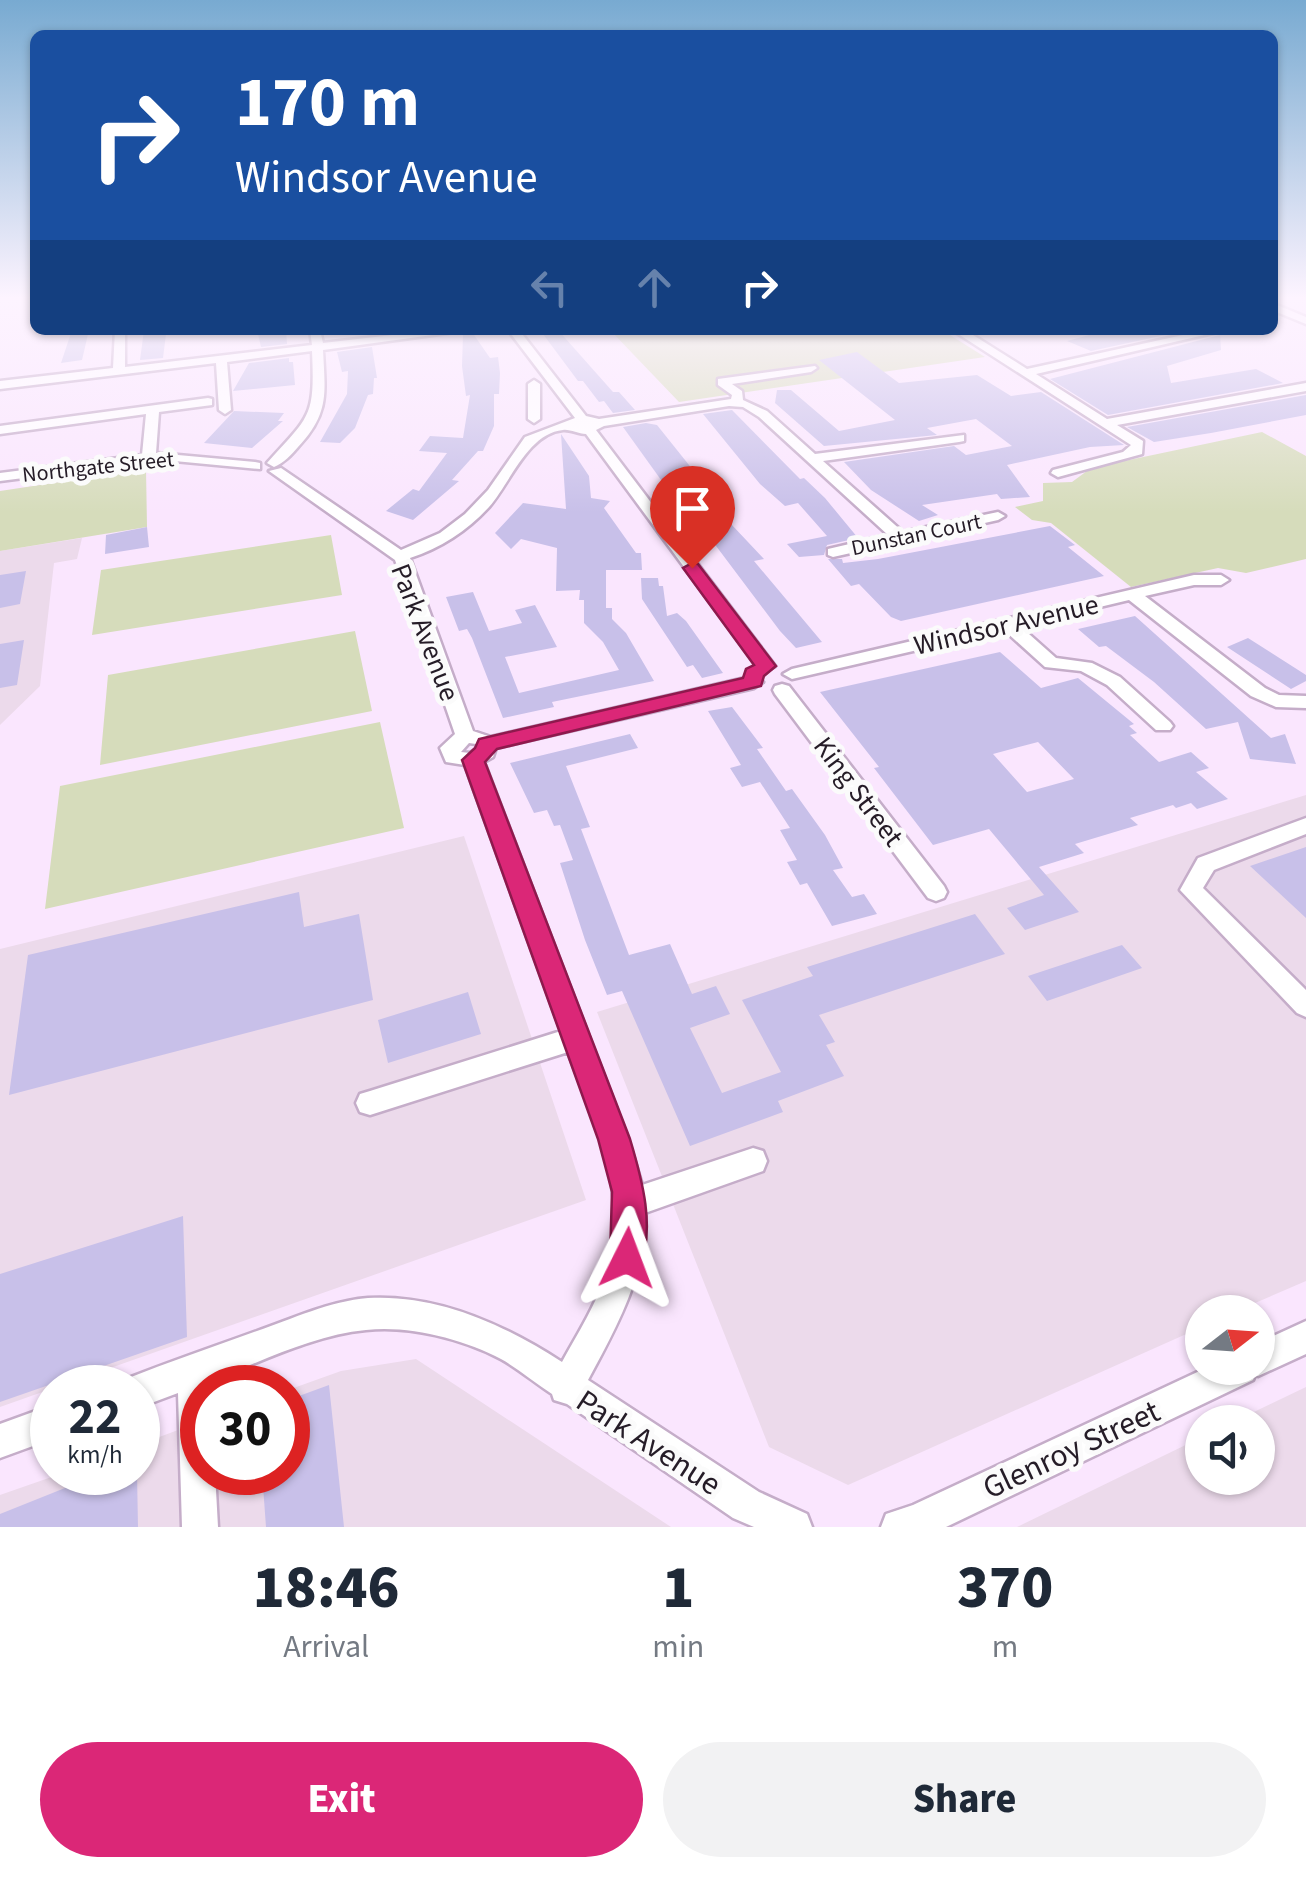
<!DOCTYPE html>
<html lang="en">
<head>
<meta charset="utf-8">
<style>
  body { margin:0; font-family:"Source Sans 3",sans-serif; background:#f2f2f3; color:#1f2937; height:100vh; display:flex; flex-direction:column; font-size:38px; white-space:nowrap }
  * { box-sizing:border-box; margin:0 }
  p { font-size:32px; color:#747a83 }
  .icon { flex:none; width:55px; height:55px; fill:none; stroke:currentColor; stroke-width:2; stroke-linecap:round; stroke-linejoin:round }
  .map { position:relative; height:1527px; overflow:hidden }
  .side { display:flex; flex-direction:column; background:#fff; flex:1 }
  .side>* { flex:none }
  .guide { position:absolute; left:30px; top:30px; width:1248px; height:305px; border-radius:15px; box-shadow:0 2px 8px #0004; background:#1a4fa0; color:#fff; overflow:hidden }
  .needle { width:65px; rotate:73deg }
  .fabs { position:absolute; left:1185px; top:1295px; display:grid; gap:20px }
  .fabs a { display:grid; place-items:center; width:90px; height:90px; border-radius:50%; background:#fff; box-shadow:0 2px 8px #0004; font-size:50px }
  .speed { position:absolute; left:30px; top:1365px; display:flex; gap:20px; font-size:50px; font-weight:700; text-align:center }
  .speed>* { display:grid; place-content:center; width:130px; height:130px; border-radius:50%; background:#fff; box-shadow:0 2px 8px #0004; line-height:1 }
  .speed small { font-size:25px; font-weight:400 }
  .speed .limit { border:15px solid #d22; background:#fff; color:#111 }
  .pin { position:absolute; display:grid; place-items:center; width:85px; height:85px; color:#fff; margin:-102px -42px; border-radius:50% 50% 50% 0; rotate:-45deg; box-shadow:0 0 10px #0007 }
  .pin .icon { rotate:45deg }
  .me { position:absolute; width:110px; margin:-55px; rotate:3deg; stroke-linejoin:round; filter:drop-shadow(0 0 8px #0008) }
  .turn { display:flex; align-items:center; gap:35px; height:210px; padding:0 40px; font-size:45px }
  .turn .icon { width:130px; height:130px; stroke-width:2.5 }
  .turn b { display:block; font-size:70px; line-height:85px }
  .lanes { display:flex; align-items:center; height:95px; padding:0 40px; background:#0003; justify-content:center; gap:50px; direction:ltr }
  .lanes .off { opacity:.35 }
  .eta { display:flex; justify-content:space-evenly; align-items:center; height:170px; text-align:center }
  .eta b { font-size:60px; font-weight:800; line-height:70px }
  .button { display:flex; gap:20px; margin-top:auto; padding:20px 40px }
  .button a { flex:1; height:115px; border-radius:60px; background:#db2777; color:#fff; font-size:40px; font-weight:800; line-height:115px; text-align:center }
  .button a+a { background:#f2f2f3; color:#1f2937 }
  .map>svg:first-child { display:block }
  .industrial { fill:#ecdaeb }
  .green { fill:#d6dcbb }
  .building { fill:#c8c0e9; fill-rule:evenodd }
  .lines { fill:none; stroke-linecap:round; stroke-linejoin:round }
  .minor-casing { stroke:#c5adc9; stroke-width:5 }
  .minor { fill:#fff; fill-rule:evenodd }
  .route { fill:#db2777; stroke:#8e194d; stroke-width:2.5 }
  .labels { text-anchor:middle; stroke-width:10; stroke-linejoin:round; paint-order:stroke }
  .far-street-label { font-size:22px; fill:#251c27; stroke:#fbfbfb }
  .street-label { font-size:28px; fill:#251c27; stroke:#fbfbfb }
  .near-street-label { font-size:32px; fill:#251c27; stroke:#fbfbfb }
</style>
</head>
<body>
<div class="map">
<svg width="1306" height="1527" viewBox="0 0 1306 1527">
  <rect width="100%" height="100%" fill="#fae6fe"/>
  <!-- industrial -->
  <path class="industrial" d="M82,538L77,559L54,563L40,686L0,725V551Z
    M1306,795V1281L1234,1312H1202V1327L848,1485L769,1447L597,1012Z
    M464,836L586,1200L0,1407V949Z
    M416,1359L671,1527H0V1495L63,1473L138,1472V1445L202,1421V1472H288V1390L341,1371Z
    M1306,1387V1527H1017L1202,1437V1478H1258V1422H1233Z"/>
  <!-- green -->
  <path class="green" d="M610,330H942L985,357L679,402Z
    M1262,432L1306,456V559L1246,573L1218,568L1131,587L1051,523L1032,520L1015,507L1043,501V483L1072,482L1091,468Z
    M146,469L147,527L0,551V491Z
    M331,535L342,595L92,635L101,570Z
    M355,631L372,711L100,765L108,675Z
    M380,722L404,828L45,909L60,786Z"/>
  <!-- building -->
  <path class="building" d="M72,330H89L82,360L61,363Z
    M144,330H162L166,334L163,358L140,360Z
    M257,330H286L287,344L261,347Z
    M540,330H558L613,392H619L635,410L613,413L604,401L599,402L583,381H578Z
    M1108,330H1188L1091,351L1067,341Z
    M472,332L490,358L498,357L500,373L499,394H494V426L483,451H478L452,480L459,481L413,520L386,511L413,489L419,491L447,453L419,451L430,436L463,438L470,395L466,396L462,366L463,335Z
    M1220,335L1221,350L1167,366L1171,383L1256,369L1283,383L1108,415L1050,379Z
    M372,347L377,378H374L373,394L368,395L355,428L340,443L320,442L347,394L348,371L342,372L337,352Z
    M857,352L899,383L977,375L1011,396L1041,392L1124,445L1090,447L1007,465L1030,497L1001,499L997,494L922,505L938,515L919,521L871,490L844,462L954,446L966,455L1012,446L976,419L927,428L937,435L824,446L775,403L777,390H791L839,431L895,420L819,360Z
    M289,358V362H293L295,385L233,391L249,363Z
    M1306,395V415L1211,433L1154,442L1127,427Z
    M732,410L800,479L804,478L825,498L858,538L827,545L824,555L799,557L787,544L827,536L798,503L785,506L760,484L703,414Z
    M234,411L284,413L278,421H283L252,448L204,443Z
    M646,423L657,425L693,470L682,472L764,559L754,561L822,642L796,648L780,631L692,514L669,491L623,427Z
    M561,434L589,476L591,498L610,501L604,508L636,553H641L642,570H606V608H612V619L626,633L654,681L552,702L554,707L503,718L472,638L467,629L459,631L446,597L473,592L489,631L522,623L515,610L535,605L557,647L505,657L519,693L619,670L603,642L584,623V600H579L580,590L556,591L557,548L521,539L511,549L495,533L523,503L566,509Z
    M1050,526L1075,545L1068,547L1104,576L901,621L891,617L859,584L851,586L828,559H842L843,563L878,559Z
    M147,527L149,547L105,554L106,535Z
    M26,571L20,604L0,608V575Z
    M641,578H658L659,586H663L667,616L677,613L686,621L723,673L702,678L693,665L687,667L642,599Z
    M1135,616L1271,738L1285,734L1296,764L1250,759L1238,722L1206,729L1154,682L1106,646L1099,647L1078,629Z
    M1248,638L1306,675V681L1291,689L1227,647Z
    M24,640L17,685L0,688V644Z
    M1000,652L1041,688L1078,678L1134,724L1129,726L1137,733L1130,735L1159,762L1191,752L1209,768L1196,772L1228,799L1197,809L1191,803L1176,808L1173,805L1130,818L1138,825L1075,844L1084,853L1039,867L1079,912L1025,930L1007,908L1044,895L989,829L933,845L874,768L879,767L820,692ZM1038,742L1074,779L1027,792L993,754Z
    M732,707L763,748L757,749L786,791L792,789L825,835L843,868L833,870L852,897L864,894L877,914L832,926L807,883L800,885L787,862L797,860L780,830L790,828L760,782L742,787L730,768L741,765L708,711Z
    M630,734L638,748L566,766L590,827L581,829L629,955L670,944L692,994L716,986L730,1014L690,1028L722,1093L781,1072L742,1000L813,976L807,967L975,914L1005,954L819,1015L835,1042L826,1045L844,1076L778,1101L783,1112L690,1146L622,991L607,995L585,940L560,863L573,860L560,825L554,826L547,810L534,813L510,763Z
    M1306,847V918L1250,866Z
    M299,892L304,927L359,914L373,1000L9,1095L28,955Z
    M1122,945L1142,968L1047,1001L1028,976Z
    M468,992L481,1034L388,1063L378,1020Z
    M183,1216L187,1337L0,1402V1274Z
    M329,1385L344,1527H266L262,1472H288V1400Z
    M105,1472H137L138,1527H0V1514Z"/>
  <g class="lines">
    <defs>
      <path id="minor" d="M1272,303L1306,317V324L1272,310Z
        M115,330H125V367L312,345L310,330H320L323,343L436,330H469L323,350C325,393 330,413 298,447C291,455 284,463 274,467L267,463C310,415 315,418 312,351L227,362L231,410L225,414L219,410L216,363L0,389V381L113,368Z
        M508,330H519L586,416L599,419L731,399L732,395L718,385V379L815,366L817,368L811,372L732,384L742,391L743,400L767,411L815,454L964,435V441L959,442L823,461L903,532L998,512L1005,516L998,520L833,557L828,555V549L888,535L759,417L743,407L729,406L604,426L596,430L772,662L775,666L766,671L760,670L586,434C578,434 570,429 563,430C528,433 510,483 489,507C467,531 441,548 410,558L473,731L491,737L754,676L763,682L754,688L496,748L493,757L484,762L628,1139L642,1185L753,1148L763,1151L767,1161L763,1171L645,1213C647,1273 616,1328 588,1380L759,1492L807,1514L812,1527H754L733,1518L567,1404L554,1400L552,1394C535,1383 519,1369 501,1359C463,1339 409,1325 366,1330C313,1335 260,1362 211,1381V1388H202V1472H215L218,1527H182L178,1393L138,1408V1388H123L126,1379C169,1362 213,1347 257,1331C292,1319 330,1301 368,1298C438,1294 505,1325 562,1362C578,1333 597,1303 607,1271C631,1195 594,1122 568,1052L370,1115L360,1112L356,1103L360,1094L370,1091L561,1031L465,765L446,762L440,748L455,734L395,560L269,471L281,468L401,550L440,533L465,514L488,490L525,437L575,418ZM469,743L476,744L477,749L470,753L461,752Z
        M952,330H965L1027,369L1206,330H1226L1036,374L1107,419L1306,383V391L1117,425L1143,441L1142,454L1058,477L1051,473L1053,470L1123,452L1131,445Z
        M534,380L540,384V419L534,423L528,419V384Z
        M208,398L212,399V405L159,412L156,453L255,462L260,463V469L164,460L0,481V473L142,455L146,414L0,434V426Z
        M1194,575H1221L1229,580L1221,585H1194L1145,596L1265,688L1279,695L1306,696V708L1276,707L1251,696L1129,600L1020,626L1056,658L1092,663L1120,677L1170,722L1173,726L1170,730H1156L1107,685L1081,671L1045,667L1004,630L792,679L783,674L792,669Z
        M782,684L789,686L944,886L947,892L944,898L936,901L928,898L775,694L773,690L775,686Z
        M1306,818V834L1214,870L1203,888L1306,990V1017L1297,1013L1180,890L1198,858Z
        M1306,1321V1354L1258,1376L1255,1375L1253,1380L946,1527H881L886,1514L913,1505L1206,1368H1258V1343Z
        M52,1405V1439L0,1458V1424Z"/>
    </defs>
    <!-- minor casing -->
    <use href="#minor" class="minor-casing"/>
    <!-- minor -->
    <use href="#minor" class="minor"/>
  </g>
  <!-- sky -->
  <linearGradient id="sky" x2="0" y2="1"><stop stop-color="#78aad1"/><stop offset="0.58" stop-color="#fdf4ff"/><stop offset="1" stop-color="#fdf4ff" stop-opacity="0"/></linearGradient>
  <rect width="1306" height="513" fill="url(#sky)"/>
  <!-- route -->
  <path class="route" d="M692,563L698,564L776,666L764,676L761,686L497,749L485,762L630,1139C642,1179 656,1229 639,1270L627,1275L615,1270L610,1258L612,1192L598,1139L462,760L475,748L479,739L743,678L746,669L754,665L683,568Z"/>
  <g class="labels">
    <!-- far-street labels -->
    <g class="far-street-label">
      <text transform="translate(98 466) rotate(-6)" y="8">Northgate Street</text>
      <text transform="translate(916 534) rotate(-12)" y="8">Dunstan Court</text>
    </g>
    <!-- street labels -->
    <g class="street-label">
      <text transform="translate(1006 624) rotate(-13)" y="10">Windsor Avenue</text>
      <text transform="translate(426 632) rotate(69)" y="10">Park Avenue</text>
      <text transform="translate(859 791) rotate(53)" y="10">King Street</text>
    </g>
    <!-- near-street labels -->
    <g class="near-street-label">
      <text transform="translate(649 1442) rotate(33)" y="11">Park Avenue</text>
      <text transform="translate(1071 1449) rotate(-25)" y="11">Glenroy Street</text>
    </g>
  </g>
</svg>
<div class="fabs">
<a><svg class="needle" viewBox="-14 -14 28 28"><path d="M0-13l5 13h-10z" fill="#e53935"/><path d="M0 13l5-13h-10z" fill="#747a83"/></svg></a>
<a><svg class="icon" aria-label="sound" viewBox="0 0 24 24"><path d="M4 9h4l5-4v14l-5-4H4zM17 9q2 3 0 6"/></svg></a>
</div>
<div class="speed"><div>22<small>km/h</small></div><div class="limit">30</div></div>
<div class="pin" style="left:692px;top:568px;background:#d93025"><svg class="icon" aria-label="arrive" viewBox="0 0 24 24"><path d="M6 21V4h12l-3 4 3 4H6"/></svg></div>
<svg class="me" style="left:627px;top:1258px" viewBox="-20 -20 40 40"><path d="M0-17L14 15 0 8-14 15z" fill="#db2777" stroke="#fff" stroke-width="4"/></svg>
<div class="guide">
<div class="turn"><svg class="icon" aria-label="right" viewBox="0 0 24 24"><path d="M7 20v-9h11M14 6l5 5-5 5"/></svg><div><b>170 m</b>Windsor Avenue</div></div>
<div class="lanes"><svg class="icon off" aria-label="left" viewBox="0 0 24 24"><path d="M17 20v-9H6M10 6l-5 5 5 5"/></svg><svg class="icon off" aria-label="ahead" viewBox="0 0 24 24"><path d="M12 20V5M6 11l6-6 6 6"/></svg><svg class="icon" aria-label="right" viewBox="0 0 24 24"><path d="M7 20v-9h11M14 6l5 5-5 5"/></svg></div>
</div>
</div>
<section class="side">
<div class="eta">
<div><b>18:46</b><p>Arrival</p></div>
<div><b>1</b><p>min</p></div>
<div><b>370</b><p>m</p></div>
</div>
<div class="button"><a>Exit</a><a>Share</a></div>
</section>
</body>
</html>
